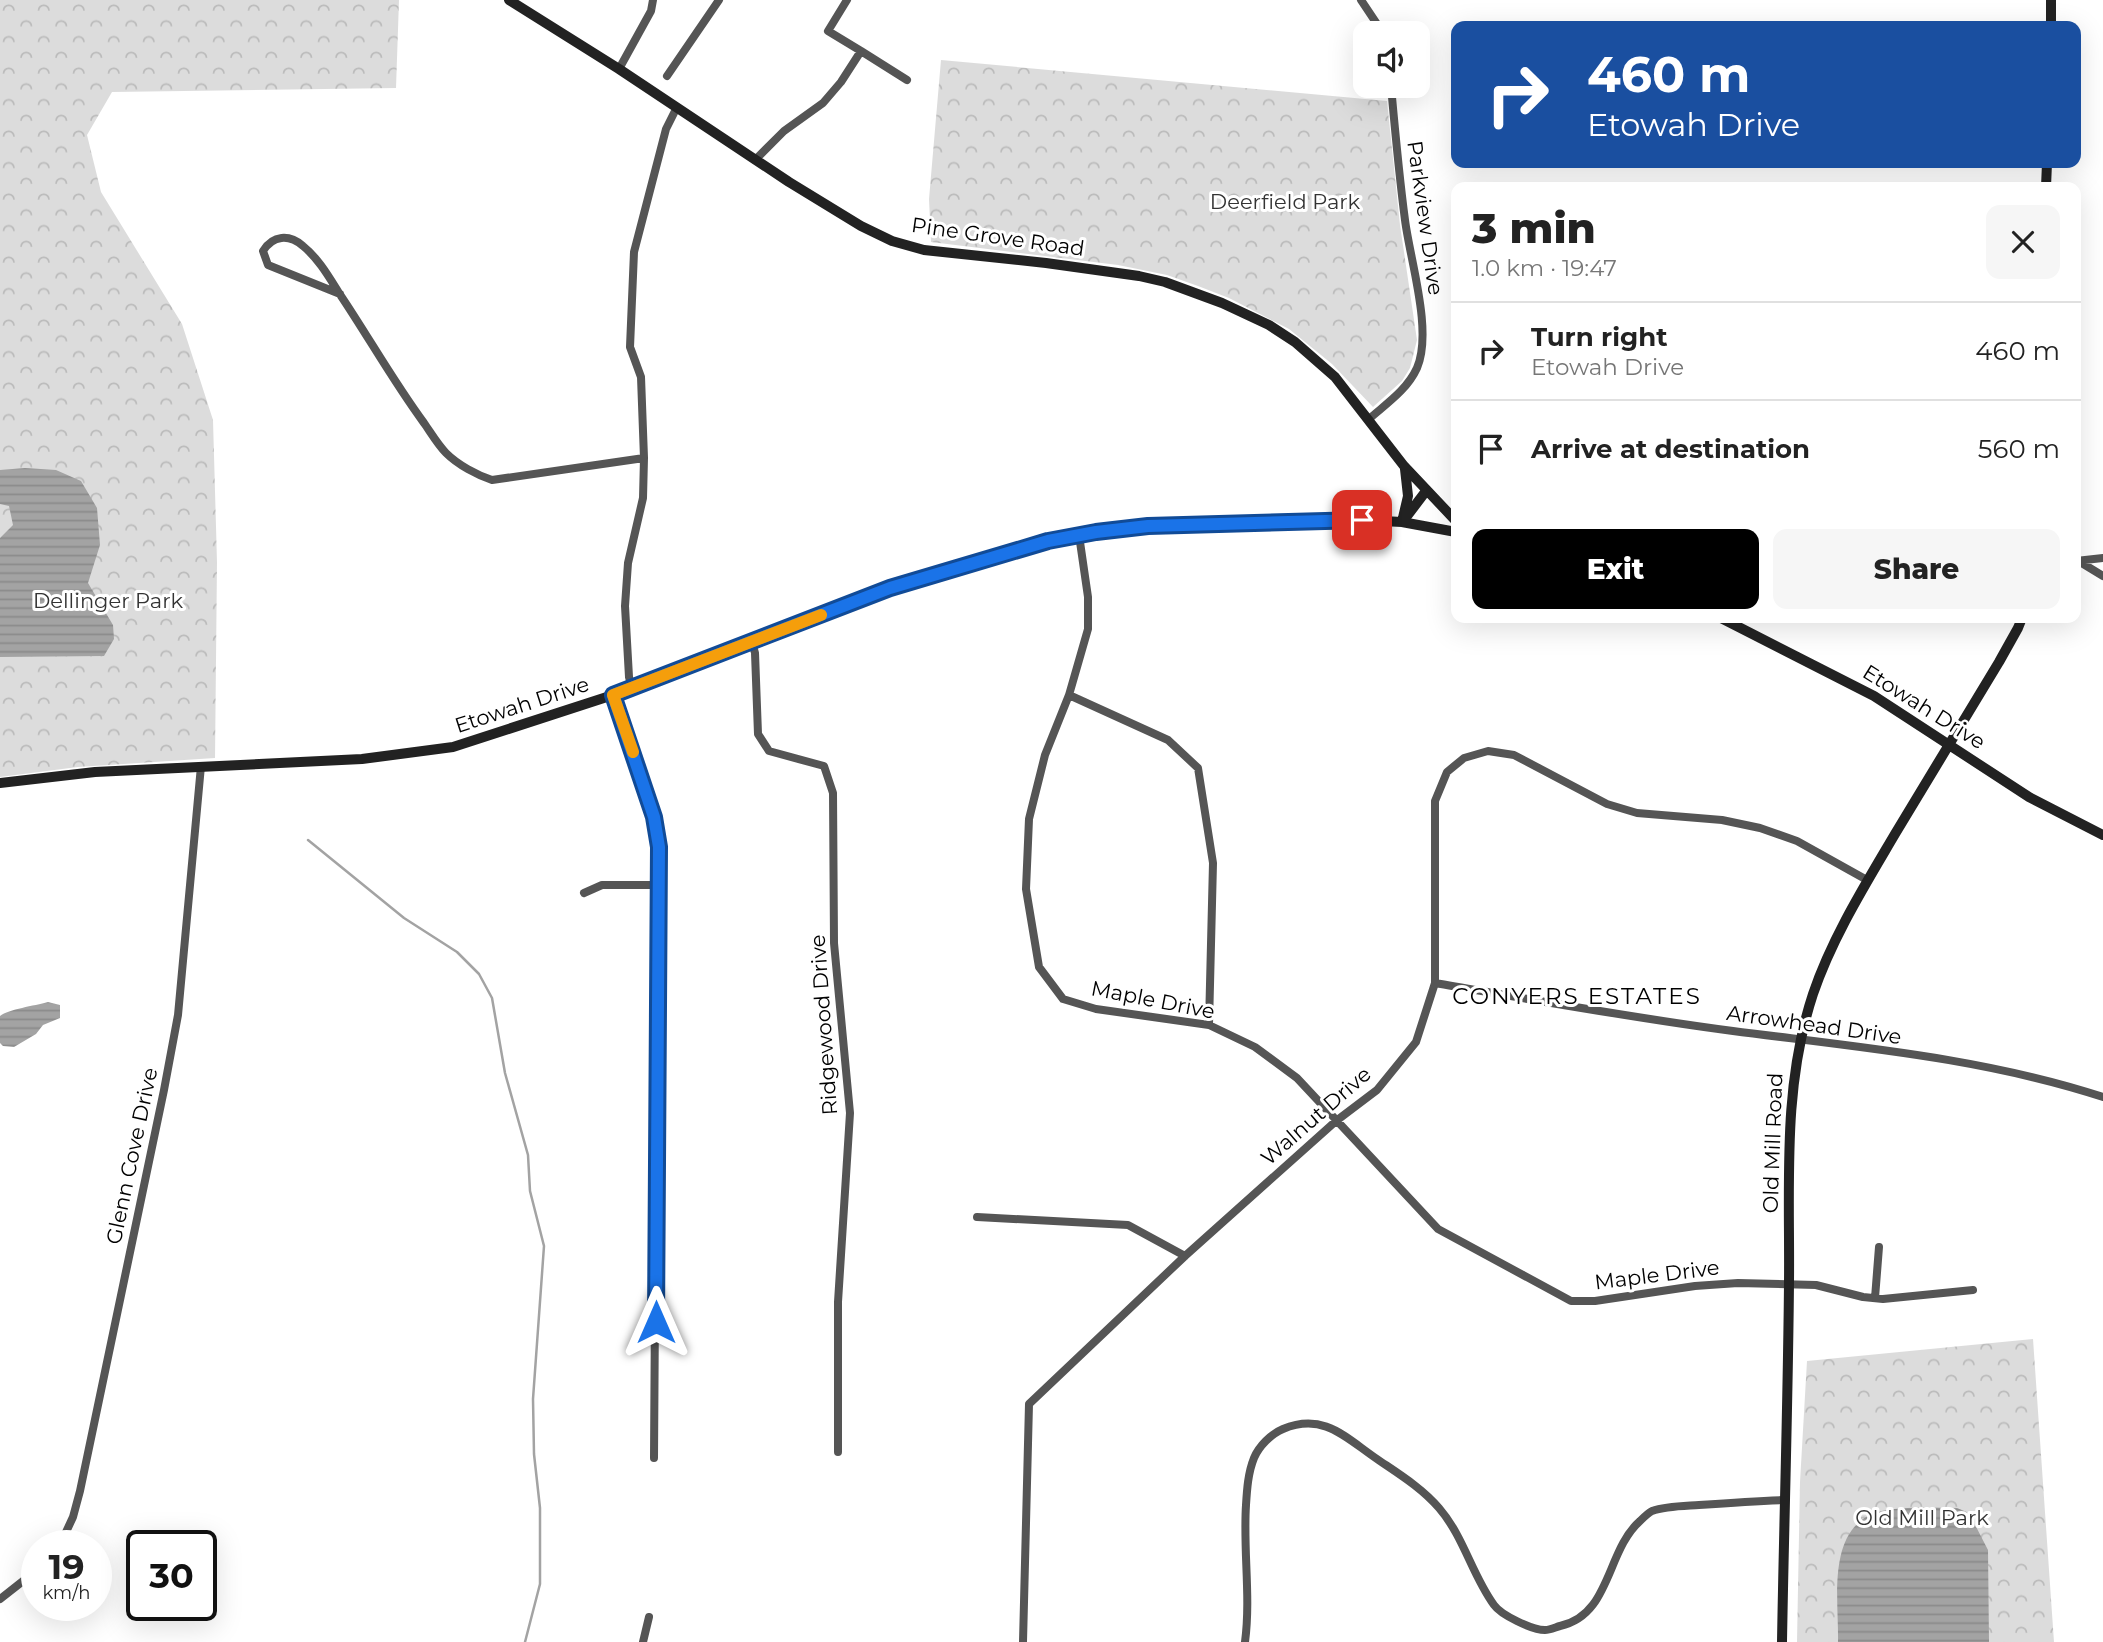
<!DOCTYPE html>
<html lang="en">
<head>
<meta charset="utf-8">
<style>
  body { margin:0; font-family:Montserrat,sans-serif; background:#f6f6f6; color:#222; height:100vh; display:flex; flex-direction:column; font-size:26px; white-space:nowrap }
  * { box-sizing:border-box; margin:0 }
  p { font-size:23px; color:#767676 }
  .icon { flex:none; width:38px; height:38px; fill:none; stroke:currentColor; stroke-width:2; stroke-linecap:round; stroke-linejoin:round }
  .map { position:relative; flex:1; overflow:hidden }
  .details { position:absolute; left:1451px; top:182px; width:630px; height:441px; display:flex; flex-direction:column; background:#fff; border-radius:14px; box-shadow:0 7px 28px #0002 }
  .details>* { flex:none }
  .top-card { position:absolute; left:1451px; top:21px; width:630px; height:147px; border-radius:14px; box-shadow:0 7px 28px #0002; background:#1a4fa0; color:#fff; overflow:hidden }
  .buttons { position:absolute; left:1353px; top:21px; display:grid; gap:14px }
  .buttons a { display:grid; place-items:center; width:77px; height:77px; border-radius:14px; background:#fff; box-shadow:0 7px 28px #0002; font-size:35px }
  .speed { position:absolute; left:21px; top:1530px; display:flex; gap:14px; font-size:35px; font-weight:700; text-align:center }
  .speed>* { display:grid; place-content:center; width:91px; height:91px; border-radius:50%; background:#fff; box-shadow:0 7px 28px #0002; line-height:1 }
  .speed small { font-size:18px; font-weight:400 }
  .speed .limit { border:4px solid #111; border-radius:10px; background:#fff; color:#111 }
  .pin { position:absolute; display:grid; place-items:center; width:60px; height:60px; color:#fff; margin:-30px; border-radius:14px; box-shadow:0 4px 10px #0006 }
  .me { position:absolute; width:77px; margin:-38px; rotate:0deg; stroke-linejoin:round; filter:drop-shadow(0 0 5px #0008) }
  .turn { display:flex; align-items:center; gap:24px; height:147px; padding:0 21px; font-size:32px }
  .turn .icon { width:91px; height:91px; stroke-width:2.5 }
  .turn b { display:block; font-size:49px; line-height:60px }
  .round { display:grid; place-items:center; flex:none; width:74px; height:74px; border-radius:14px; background:#f6f6f6 }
  .overview { display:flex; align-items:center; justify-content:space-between; height:119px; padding:0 21px }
  h1 { font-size:42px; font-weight:800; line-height:52px }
  .action { display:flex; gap:14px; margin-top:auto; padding:14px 21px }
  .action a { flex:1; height:80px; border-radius:14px; background:#000; color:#fff; font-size:28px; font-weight:800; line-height:80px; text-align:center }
  .action a+a { background:#f6f6f6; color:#222 }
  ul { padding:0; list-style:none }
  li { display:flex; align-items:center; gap:21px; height:98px; padding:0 21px; border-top:2px solid #e0e0e0 }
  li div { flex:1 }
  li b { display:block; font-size:26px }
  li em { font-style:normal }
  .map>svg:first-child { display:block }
  .forest { fill:url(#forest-crowns) }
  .water { fill:url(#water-rules) }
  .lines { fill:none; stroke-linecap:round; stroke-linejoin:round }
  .stream { stroke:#a3a3a3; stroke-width:2.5 }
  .street { stroke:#555; stroke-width:8 }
  .secondary { stroke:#222; stroke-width:10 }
  .route-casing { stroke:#114b97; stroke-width:18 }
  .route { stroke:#1a73e8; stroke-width:12 }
  .slow { stroke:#f59e0b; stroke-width:12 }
  .labels { text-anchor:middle; stroke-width:6; stroke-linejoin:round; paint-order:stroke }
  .park-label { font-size:21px; fill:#333; stroke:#fff }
  .street-label { font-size:21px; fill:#000; stroke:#fff }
  .neighbourhood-label { font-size:23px; letter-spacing:2px; fill:#000; stroke:#fff }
</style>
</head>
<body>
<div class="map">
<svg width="2103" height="1642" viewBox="0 0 2103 1642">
  <defs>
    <pattern id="forest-crowns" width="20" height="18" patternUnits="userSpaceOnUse" patternTransform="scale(1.75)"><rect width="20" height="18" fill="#dcdcdc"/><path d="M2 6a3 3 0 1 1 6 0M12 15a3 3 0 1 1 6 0" fill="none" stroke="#bbb"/></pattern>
    <pattern id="water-rules" width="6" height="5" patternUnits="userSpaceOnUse" patternTransform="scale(1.75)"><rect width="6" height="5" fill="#a3a3a3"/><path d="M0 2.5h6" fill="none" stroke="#8b8b8b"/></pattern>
  </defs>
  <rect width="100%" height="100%" fill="#fff"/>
  <!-- forest -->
  <path class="forest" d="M0,0H399L396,88L112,92L87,135L101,192L182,324L213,420L217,562L215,758L78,767L0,777Z
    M941,60L1387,101L1400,225L1417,340L1410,368L1402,381L1373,407L1332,364L1289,329L1229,298L1198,286L1167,275L1118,265L931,242L929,199Z
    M2033,1339L2054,1642H1797L1800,1482L1807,1361Z"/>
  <!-- water -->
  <path class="water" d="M25,468L56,470L81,481L97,508L100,545L88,583L113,625L114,639L104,656L0,657V538L13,525L9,506L0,504V470Z
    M48,1002L60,1005V1018L43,1025L36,1034L14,1047L3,1046L0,1043V1016C9,1009 34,1006 48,1002Z
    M1957,1508L1969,1513L1988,1550L1989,1642H1838C1839,1599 1825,1524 1882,1511C1906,1506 1933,1508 1957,1508Z"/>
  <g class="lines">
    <!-- stream -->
    <path class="stream" d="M308,840L404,918L457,952L479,974L492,998L505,1073L528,1155L530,1191L544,1246L533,1399L534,1454L540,1508V1584L525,1642"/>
    <!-- street -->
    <path class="street" d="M847,0L828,31L861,51
      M1361,0L1383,33
      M619,69L651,11L653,0
      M667,76L719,0
      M755,160L784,131L823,103L841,82L861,51L907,80
      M340,294L268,265L263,251C273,235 289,234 303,246C318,258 329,277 339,293C368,336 393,381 424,423C431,433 438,445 446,453C458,465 477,475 492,480L644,458
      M1369,419C1386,404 1407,390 1417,368C1433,331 1410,260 1405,220C1399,175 1395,130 1391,86
      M1079,535L1088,597V629L1069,695L1045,755L1029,819L1026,889L1039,967L1063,999L1096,1009L1209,1025L1255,1047L1297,1078L1438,1229L1571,1301H1595L1695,1286L1738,1283L1816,1285L1863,1297L1883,1299L1973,1290
      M2076,561L2103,558
      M2080,562L2103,576
      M752,642L755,653L758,734L769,751L824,766L833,793L834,943L850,1113L838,1302V1452
      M632,689L629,677L625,606L628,563L643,498L644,458L641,377L630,347L634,252L666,129L677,107
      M613,695L649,800L658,847L654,1458
      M1069,695L1168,740L1198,768L1213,863L1209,1025
      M584,893L602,885H659
      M1435,983C1534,1000 1633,1018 1733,1031C1857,1047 1984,1058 2103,1097
      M977,1217L1128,1225L1185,1256
      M1875,1298L1879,1247
      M60,1545L73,1517L80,1491L164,1090L178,1015L201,766
      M0,1599L37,1570
      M643,1642L649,1617
      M1023,1642L1029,1404L1185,1256L1336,1121L1377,1090L1416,1042L1435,983V801L1447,772L1464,758L1488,751L1514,755L1607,804L1637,813L1722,820L1760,828L1797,841L1867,880
      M1245,1642C1251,1597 1243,1550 1246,1505C1247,1489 1248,1473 1254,1458C1259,1446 1271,1434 1283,1429C1324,1412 1346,1438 1377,1459C1399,1474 1422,1488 1439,1508C1464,1537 1472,1575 1494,1605C1501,1615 1532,1630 1545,1630C1550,1630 1556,1627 1560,1626C1611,1615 1606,1551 1640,1521C1643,1518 1648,1513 1652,1511C1666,1506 1685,1506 1699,1505C1727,1503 1756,1501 1784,1500"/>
    <!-- secondary -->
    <path class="secondary" d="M509,0L619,69L789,182L861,226L892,241L924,250L1046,263L1139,276L1165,282L1222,303L1269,325L1295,342L1335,377L1404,466L1456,521
      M2051,26V0
      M2046,187L2047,163
      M1404,520L1426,491
      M1402,522L1408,496L1405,469
      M1721,618L1874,696L2029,797L2103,835
      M0,783L95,772L362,759L453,747L613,695L890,588L1018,549L1096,532L1148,526L1362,520L1402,522L1456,532
      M1782,1642C1784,1522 1788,1402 1789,1282C1790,1185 1782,1088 1813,994C1832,938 1865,885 1895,834C1930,777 1964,719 1999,662L2018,628L2022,618"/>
  </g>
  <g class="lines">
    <defs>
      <path id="route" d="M656,1322L659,847L654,817L613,695L890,588L1048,541L1096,532L1148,526L1362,520"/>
    </defs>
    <!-- route casing -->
    <use href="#route" class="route-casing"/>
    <!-- route -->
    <use href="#route" class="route"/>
    <!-- slow -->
    <path class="slow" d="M633,752L613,695L821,615"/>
  </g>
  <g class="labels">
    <!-- park labels -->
    <g class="park-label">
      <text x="1285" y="209">Deerfield Park</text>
      <text x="108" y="608">Dellinger Park</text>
      <text x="1922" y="1525">Old Mill Park</text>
    </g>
    <!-- street labels -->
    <g class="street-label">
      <text transform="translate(1425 218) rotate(82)" y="7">Parkview Drive</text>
      <text transform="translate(998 237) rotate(8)" y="7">Pine Grove Road</text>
      <text transform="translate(522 705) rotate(-18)" y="7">Etowah Drive</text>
      <text transform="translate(1924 707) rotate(32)" y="7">Etowah Drive</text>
      <text transform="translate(1153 1000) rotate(11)" y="7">Maple Drive</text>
      <text transform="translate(824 1025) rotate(-94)" y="7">Ridgewood Drive</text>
      <text transform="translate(1814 1025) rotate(8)" y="7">Arrowhead Drive</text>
      <text transform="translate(1316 1116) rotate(-41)" y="7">Walnut Drive</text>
      <text transform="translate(1773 1143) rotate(-88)" y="7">Old Mill Road</text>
      <text transform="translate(132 1156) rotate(-78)" y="7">Glenn Cove Drive</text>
      <text transform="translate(1657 1275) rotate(-7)" y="7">Maple Drive</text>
    </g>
    <!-- neighbourhood labels -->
    <g class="neighbourhood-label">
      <text x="1577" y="1004">CONYERS ESTATES</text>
    </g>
  </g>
</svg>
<div class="buttons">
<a><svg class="icon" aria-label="sound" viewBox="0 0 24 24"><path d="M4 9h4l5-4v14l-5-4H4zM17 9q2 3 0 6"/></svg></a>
</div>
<div class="speed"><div>19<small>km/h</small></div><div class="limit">30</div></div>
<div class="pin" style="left:1362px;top:520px;background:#d93025"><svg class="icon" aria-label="arrive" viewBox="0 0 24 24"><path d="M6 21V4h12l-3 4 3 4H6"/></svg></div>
<svg class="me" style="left:656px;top:1322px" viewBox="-20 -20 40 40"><path d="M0-17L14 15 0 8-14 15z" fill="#1a73e8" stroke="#fff" stroke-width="4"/></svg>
<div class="top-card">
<div class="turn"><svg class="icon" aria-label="right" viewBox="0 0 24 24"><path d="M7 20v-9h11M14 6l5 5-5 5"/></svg><div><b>460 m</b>Etowah Drive</div></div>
</div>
<section class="details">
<div class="overview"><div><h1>3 min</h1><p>1.0 km · 19:47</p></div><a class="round"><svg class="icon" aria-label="close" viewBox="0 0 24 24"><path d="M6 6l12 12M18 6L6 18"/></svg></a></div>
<ul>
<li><svg class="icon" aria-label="right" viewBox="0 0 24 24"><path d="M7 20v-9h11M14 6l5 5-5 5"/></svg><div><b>Turn right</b><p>Etowah Drive</p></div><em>460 m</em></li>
<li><svg class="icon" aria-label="arrive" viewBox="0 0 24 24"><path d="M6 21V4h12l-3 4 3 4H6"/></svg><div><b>Arrive at destination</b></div><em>560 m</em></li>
</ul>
<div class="action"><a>Exit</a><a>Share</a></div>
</section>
</div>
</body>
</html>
